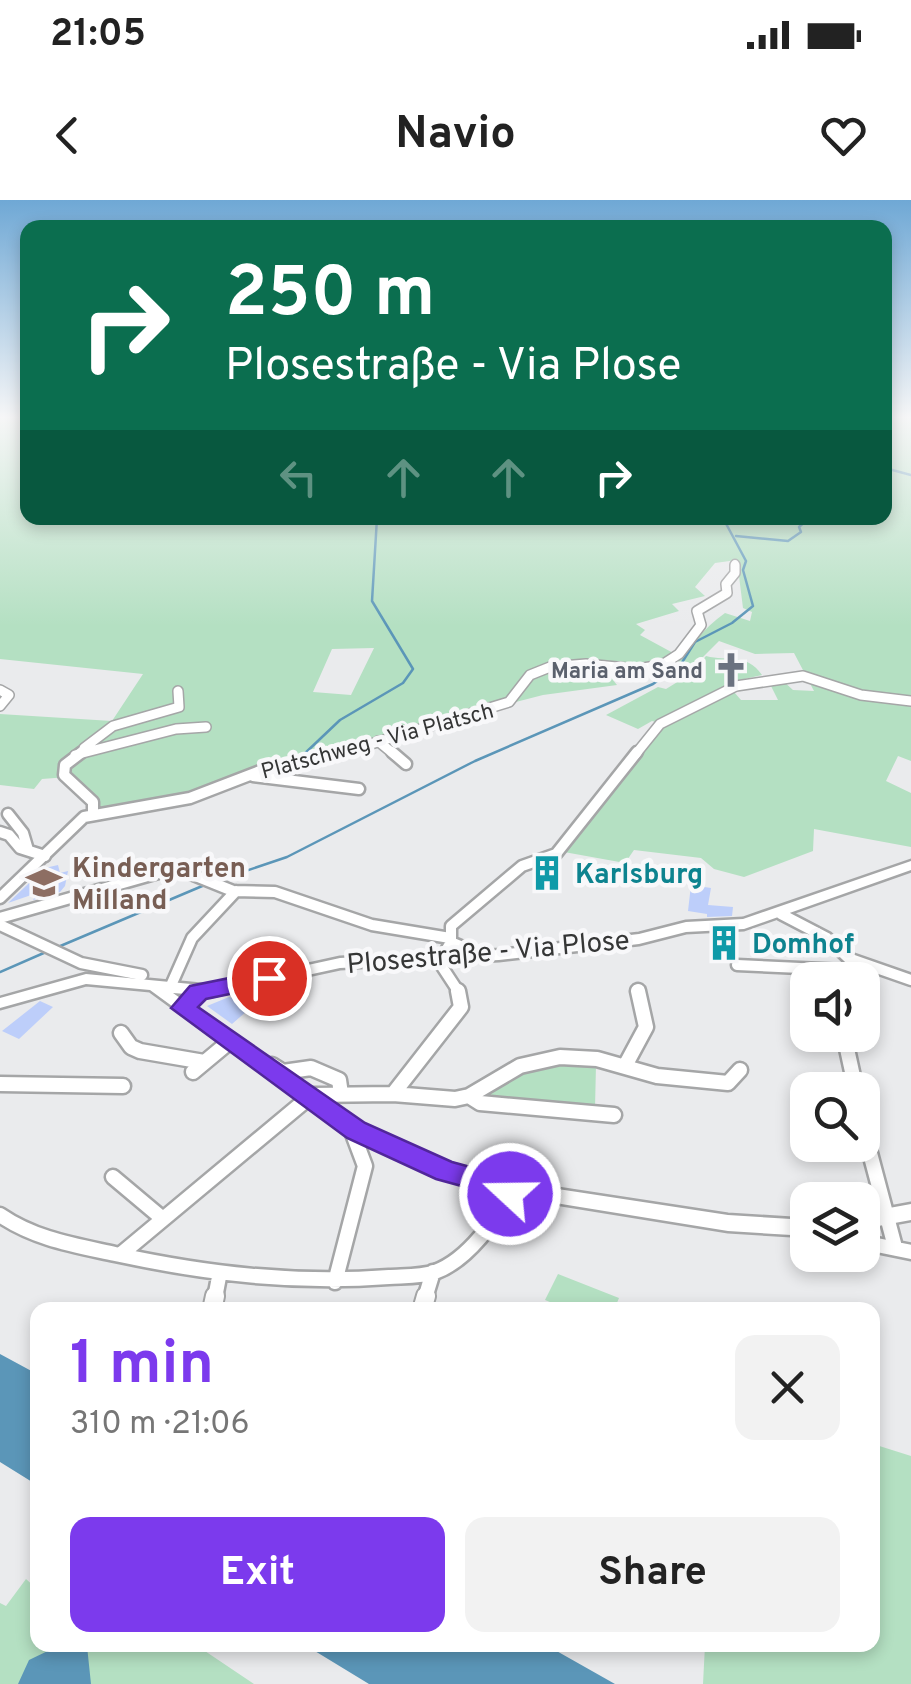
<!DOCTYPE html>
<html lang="en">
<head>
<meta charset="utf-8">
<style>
  body { margin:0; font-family:Overpass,sans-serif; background:#f2f2f2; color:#222; height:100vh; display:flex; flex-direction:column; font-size:38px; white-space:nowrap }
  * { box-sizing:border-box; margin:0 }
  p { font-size:32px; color:#767676 }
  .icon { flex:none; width:55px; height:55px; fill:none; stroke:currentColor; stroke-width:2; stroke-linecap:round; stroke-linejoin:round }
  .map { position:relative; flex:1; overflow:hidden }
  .panel { position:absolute; left:30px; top:1102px; width:850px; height:350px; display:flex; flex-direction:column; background:#fff; border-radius:20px; box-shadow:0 5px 15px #0003 }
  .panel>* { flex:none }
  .banner { position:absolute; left:20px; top:20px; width:872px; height:305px; border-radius:20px; box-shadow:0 5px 15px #0003; background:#0b6e4f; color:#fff; overflow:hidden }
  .controls { position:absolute; left:790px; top:762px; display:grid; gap:20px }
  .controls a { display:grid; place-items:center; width:90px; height:90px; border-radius:20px; background:#fff; box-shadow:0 5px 15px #0003; font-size:50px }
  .pin { position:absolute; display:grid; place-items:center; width:85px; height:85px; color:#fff; margin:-42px; border:5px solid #fff; border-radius:50%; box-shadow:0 2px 10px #0007 }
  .me { position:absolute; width:110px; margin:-55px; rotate:291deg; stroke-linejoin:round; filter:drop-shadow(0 0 8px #0008) }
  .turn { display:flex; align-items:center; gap:35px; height:210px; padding:0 40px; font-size:45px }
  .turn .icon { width:130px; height:130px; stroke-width:2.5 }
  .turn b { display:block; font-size:70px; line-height:85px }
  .lanes { display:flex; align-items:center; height:95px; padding:0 40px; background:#0003; justify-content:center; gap:50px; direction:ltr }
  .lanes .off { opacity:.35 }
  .round { display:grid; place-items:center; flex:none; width:105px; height:105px; border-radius:20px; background:#f2f2f2 }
  .head { display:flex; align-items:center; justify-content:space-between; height:170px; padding:0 40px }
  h1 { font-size:60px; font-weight:700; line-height:75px; color:#7c3aed }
  .cta { display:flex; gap:20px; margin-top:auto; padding:20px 40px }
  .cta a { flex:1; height:115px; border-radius:20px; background:#7c3aed; color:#fff; font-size:40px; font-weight:700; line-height:115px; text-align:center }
  .cta a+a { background:#f2f2f2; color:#222 }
  .status { display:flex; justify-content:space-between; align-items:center; height:70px; padding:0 50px; background:#fff; direction:ltr }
  .status svg { height:28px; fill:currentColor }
  header { display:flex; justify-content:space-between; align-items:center; height:130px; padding:0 40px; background:#fff; font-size:45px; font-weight:700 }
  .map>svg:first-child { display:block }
  .green { fill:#b4e0c2; fill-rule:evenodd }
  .water { fill:#5b96b8 }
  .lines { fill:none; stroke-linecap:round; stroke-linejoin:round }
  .stream { stroke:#5b96b8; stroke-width:2.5 }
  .building { fill:#bdcefa }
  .street-far4-casing { stroke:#a5a6a7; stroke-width:9 }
  .street-far3-casing { stroke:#a5a6a7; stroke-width:12 }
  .street-far2-casing { stroke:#a5a6a7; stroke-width:15 }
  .street-far1-casing { stroke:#a5a6a7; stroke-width:19 }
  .street-casing { stroke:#a5a6a7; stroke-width:22 }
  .secondary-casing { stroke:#a5a6a7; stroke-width:5 }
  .street-far4 { stroke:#fff; stroke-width:6 }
  .street-far3 { stroke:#fff; stroke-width:9 }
  .street-far2 { stroke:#fff; stroke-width:10 }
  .street-far1 { stroke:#fff; stroke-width:14 }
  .street { stroke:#fff; stroke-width:18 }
  .secondary { fill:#fff; fill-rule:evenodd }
  .route { fill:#7c3aed; stroke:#51269a; stroke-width:2.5 }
  .labels { text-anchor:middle; stroke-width:9; stroke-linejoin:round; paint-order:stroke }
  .far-worship-label { font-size:22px; font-weight:bold; fill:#5b616d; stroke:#f8f8fa; text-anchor:end }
  .far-street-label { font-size:22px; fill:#353636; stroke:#f8f8fa }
  .education-label { font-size:28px; font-weight:bold; fill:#785e54; stroke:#f8f8fa; text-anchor:start }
  .culture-label { font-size:28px; font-weight:bold; fill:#0d838f; stroke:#f8f8fa; text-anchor:start }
  .street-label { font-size:28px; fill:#353636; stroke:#f8f8fa }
</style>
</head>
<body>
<div class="status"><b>21:05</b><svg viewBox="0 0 49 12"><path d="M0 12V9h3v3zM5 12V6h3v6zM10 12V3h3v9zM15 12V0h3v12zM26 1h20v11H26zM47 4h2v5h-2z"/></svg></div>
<header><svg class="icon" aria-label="back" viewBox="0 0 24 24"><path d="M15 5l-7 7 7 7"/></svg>Navio<svg class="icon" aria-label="heart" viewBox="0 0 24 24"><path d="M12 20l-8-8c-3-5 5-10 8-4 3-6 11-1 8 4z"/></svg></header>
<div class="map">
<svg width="911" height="1484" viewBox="0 0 911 1484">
  <rect width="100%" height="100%" fill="#eaebed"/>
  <!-- green -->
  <path class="green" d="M0,218H27L28,318H885V218H911V561L898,556L886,581L911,593V647L814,629L813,651L744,677L714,669L701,658L634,650L625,663L564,652L666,525L652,521L638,529L606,515L658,487L666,489L692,473L706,456C728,462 746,452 762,475L727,483L736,489L734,492L741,500H778L769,482L782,480L793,490L814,491L794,453L755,454L719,441L690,470L669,464C690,450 703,428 725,413L750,421L752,412L743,408L737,360L715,363L695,387L705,396L672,404L679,411L636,424L645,430L640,435L675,454L660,464L604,469L617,485L543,495L335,549L184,597L100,611L97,602L68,577L42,579L34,589L0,585V514L112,521L143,474L0,459ZM374,448L351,495L313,492L332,449Z
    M562,862L596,865L595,908L487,899L482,895L516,873Z
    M558,1074L619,1098L614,1110H569L545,1100Z
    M873,1244L911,1256V1484H703L705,1445H872Z
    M26,1379L37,1389L38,1445H196L254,1484H0V1403L6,1406Z"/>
  <!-- water -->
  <path class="water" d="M0,1154L37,1174V1285L0,1262Z
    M73,1445L87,1446L91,1484H18L29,1460L56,1447L60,1452L67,1451Z
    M305,1445H546L615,1484H369Z"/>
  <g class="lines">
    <!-- stream -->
    <path class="stream" d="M885,268L911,275
      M736,336L788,341L801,332L799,327L809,318
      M681,464L695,442L732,423L753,406L743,370L746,361L723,318
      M301,557L340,520L403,483L413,469L372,401L377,318
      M219,680L287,657L475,561L653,484L670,472
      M58,747L207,684
      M0,772L46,752"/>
  </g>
  <!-- building -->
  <path class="building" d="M58,665L60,673L68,671L65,686L60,692L33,700L37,693L8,703L45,668Z
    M691,685L711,688L708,705L733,707L732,716L707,717V714L688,711Z
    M229,797L255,804L232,824L207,806Z
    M40,801L53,807L19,839L2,831Z"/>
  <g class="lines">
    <defs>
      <path id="street-far4" d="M735,363V367"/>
      <path id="street-far3" d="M662,465L679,454L701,425L697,411L727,393L726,384L735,373V365
        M0,490L9,495L0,506
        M378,541L395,555
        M84,548L113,526L179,507L178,491
        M75,555L176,529L206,527
        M335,555L509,502L530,475L550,467L586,464L637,469L662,465L692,473
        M635,555L660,524L736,486L803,476L861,495L911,501"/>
      <path id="street-far2" d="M82,552L65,565L64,575L93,602V615
        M392,552L406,564
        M253,576L359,589
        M8,614L23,633L28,650
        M0,632L9,635L20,648L45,656
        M0,698L84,617L190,598L260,571L344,552
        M781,714L827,738L848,758L911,780
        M0,718L176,668L233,691L275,692L372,725L450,738
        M0,725L81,763L142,775
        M451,742L470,750
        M737,765L844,770
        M169,790L192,738L236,691
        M460,794L439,762L451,742V726L522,666L556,654L637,552"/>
      <path id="street-far1" d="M121,833L131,847L140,851L204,862
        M844,835L856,890
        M272,865L283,872L311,868L339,880L341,894
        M625,866L646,827L638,791
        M193,872L229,842
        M0,884L123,886
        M393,894L461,807L458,791
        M469,896L480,903L614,915
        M862,923L895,1047
        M113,977L163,1019
        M0,1015C35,1039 74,1045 115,1054C208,1074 294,1084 389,1077C404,1076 421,1077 435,1072C468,1060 497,1019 512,989
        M862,1042L911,1052
        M120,1055L312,895L393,894L455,899L469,896L520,866L560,857L597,859L657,876L728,883L740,870
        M335,1082L365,966L353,934L356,931
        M215,1098L219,1077
        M425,1098L433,1072"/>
      <path id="street" d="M212,1110L215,1096
        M422,1110L426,1096"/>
      <path id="secondary" d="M911,661V670L744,729L686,732L639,744L499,760L340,768L212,796L173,793L362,926L450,966L512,982L728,1015L808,1020V1036L728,1031L512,996L440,977L350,936L150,790L86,784L0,808V798L86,774L212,786L340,758L499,750L639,734L686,722L743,719Z
        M911,1004V1020L862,1029V1013Z"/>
    </defs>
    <!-- street-far4 casing -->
    <use href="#street-far4" class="street-far4-casing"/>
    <!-- street-far3 casing -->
    <use href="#street-far3" class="street-far3-casing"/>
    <!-- street-far2 casing -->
    <use href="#street-far2" class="street-far2-casing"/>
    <!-- street-far1 casing -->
    <use href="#street-far1" class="street-far1-casing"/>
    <!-- street casing -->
    <use href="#street" class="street-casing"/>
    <!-- secondary casing -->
    <use href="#secondary" class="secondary-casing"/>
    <!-- street-far4 -->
    <use href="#street-far4" class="street-far4"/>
    <!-- street-far3 -->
    <use href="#street-far3" class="street-far3"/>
    <!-- street-far2 -->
    <use href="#street-far2" class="street-far2"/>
    <!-- street-far1 -->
    <use href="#street-far1" class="street-far1"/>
    <!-- street -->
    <use href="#street" class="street"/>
    <!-- secondary -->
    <use href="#secondary" class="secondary"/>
  </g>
  <!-- sky -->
  <linearGradient id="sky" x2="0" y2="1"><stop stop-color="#6fa8d5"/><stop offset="0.51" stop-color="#f6f6f7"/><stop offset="1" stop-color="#f6f6f7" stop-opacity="0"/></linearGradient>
  <rect width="911" height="426" fill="url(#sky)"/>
  <!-- route -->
  <path class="route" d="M269,770L278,772L281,778L278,784L206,799L198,807L365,923L452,962L522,981L526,989L520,1002L510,1005L498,996L436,979L347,938L171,808L190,786Z"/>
  <!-- icons -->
  <defs>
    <symbol id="church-bare" viewBox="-9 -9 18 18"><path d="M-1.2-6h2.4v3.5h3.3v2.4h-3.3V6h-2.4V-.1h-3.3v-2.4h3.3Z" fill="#6b7280" stroke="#f8f8fa" stroke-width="2.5" paint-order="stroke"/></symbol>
    <symbol id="building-bare" viewBox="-9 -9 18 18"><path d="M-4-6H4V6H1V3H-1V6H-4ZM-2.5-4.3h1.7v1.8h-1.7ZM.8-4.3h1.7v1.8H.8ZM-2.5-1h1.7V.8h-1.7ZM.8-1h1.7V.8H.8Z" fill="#0f9aa8" stroke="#f8f8fa" stroke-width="2.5" paint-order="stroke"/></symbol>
    <symbol id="school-bare" viewBox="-9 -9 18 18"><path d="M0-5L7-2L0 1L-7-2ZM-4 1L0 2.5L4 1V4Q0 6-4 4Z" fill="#8d6e63" stroke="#f8f8fa" stroke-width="2.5" paint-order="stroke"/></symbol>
  </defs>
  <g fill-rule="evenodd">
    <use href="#church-bare" x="706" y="445" width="50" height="50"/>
    <use href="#building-bare" x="522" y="648" width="50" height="50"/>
    <use href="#school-bare" x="19" y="658" width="50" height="50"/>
    <use href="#building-bare" x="699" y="718" width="50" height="50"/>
  </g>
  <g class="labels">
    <!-- far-worship labels -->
    <g class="far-worship-label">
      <text x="703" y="478">Maria am Sand</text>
    </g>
    <!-- far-street labels -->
    <g class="far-street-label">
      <text transform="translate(377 540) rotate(-15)" y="8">Platschweg - Via Platsch</text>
    </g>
    <!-- education labels -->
    <g class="education-label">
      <text x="72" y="677">Kindergarten<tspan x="72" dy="32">Milland</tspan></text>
    </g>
    <!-- culture labels -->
    <g class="culture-label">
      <text x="575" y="683">Karlsburg</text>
      <text x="752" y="753">Domhof</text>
    </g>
    <!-- street labels -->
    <g class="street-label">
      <text transform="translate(488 751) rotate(-5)" y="10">Plosestraße - Via Plose</text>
    </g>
  </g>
</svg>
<div class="controls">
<a><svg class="icon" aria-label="sound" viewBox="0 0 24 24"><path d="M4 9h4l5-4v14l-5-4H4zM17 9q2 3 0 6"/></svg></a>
<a><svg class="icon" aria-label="search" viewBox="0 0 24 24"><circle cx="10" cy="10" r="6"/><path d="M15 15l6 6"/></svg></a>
<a><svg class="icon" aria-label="layers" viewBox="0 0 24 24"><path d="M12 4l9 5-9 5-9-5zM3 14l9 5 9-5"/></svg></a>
</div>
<div class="pin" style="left:269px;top:778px;background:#d93025"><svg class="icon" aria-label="arrive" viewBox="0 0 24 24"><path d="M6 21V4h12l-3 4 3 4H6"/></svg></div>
<svg class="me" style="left:510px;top:994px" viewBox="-20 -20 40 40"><circle r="17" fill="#7c3aed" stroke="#fff" stroke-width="3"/><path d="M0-11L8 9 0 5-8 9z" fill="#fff"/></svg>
<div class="banner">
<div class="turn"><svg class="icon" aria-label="right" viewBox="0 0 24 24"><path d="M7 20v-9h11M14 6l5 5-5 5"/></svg><div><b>250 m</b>Plosestraße - Via Plose</div></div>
<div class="lanes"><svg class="icon off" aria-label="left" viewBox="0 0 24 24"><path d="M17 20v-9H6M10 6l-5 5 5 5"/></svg><svg class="icon off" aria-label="ahead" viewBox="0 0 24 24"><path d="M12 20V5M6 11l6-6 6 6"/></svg><svg class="icon off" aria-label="ahead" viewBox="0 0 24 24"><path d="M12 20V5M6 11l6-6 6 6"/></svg><svg class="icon" aria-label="right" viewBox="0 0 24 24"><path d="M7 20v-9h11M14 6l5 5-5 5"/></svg></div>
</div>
<section class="panel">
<div class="head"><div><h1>1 min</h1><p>310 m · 21:06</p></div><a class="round"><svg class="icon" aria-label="close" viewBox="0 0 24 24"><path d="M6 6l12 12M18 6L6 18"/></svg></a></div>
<div class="cta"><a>Exit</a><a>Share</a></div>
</section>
</div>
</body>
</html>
